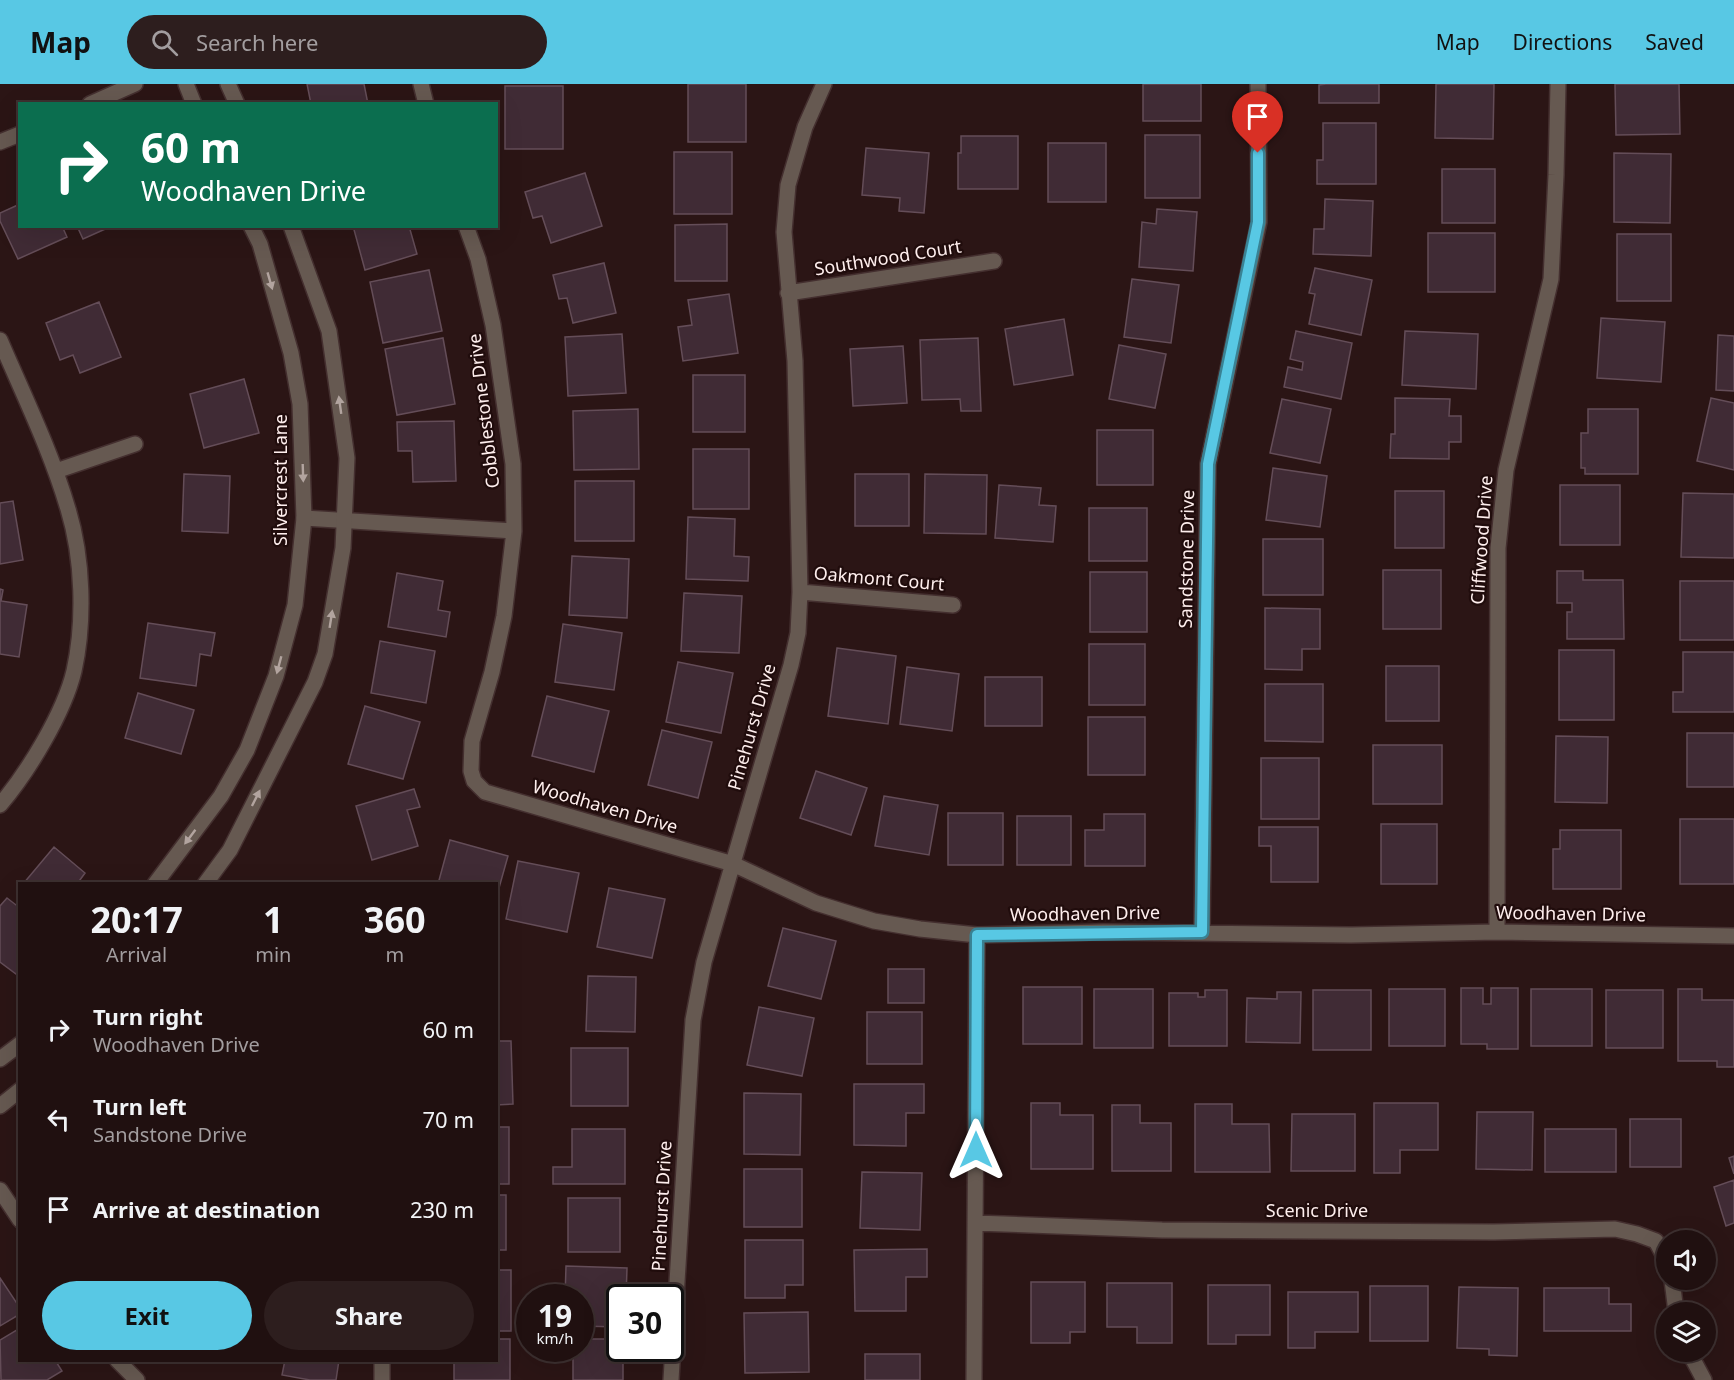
<!DOCTYPE html>
<html lang="en">
<head>
<meta charset="utf-8">
<style>
  body { margin:0; font-family:"Noto Sans",sans-serif; background:#2d1e1e; color:#f1f3f6; height:100vh; display:flex; flex-direction:column; font-size:22px; white-space:nowrap }
  * { box-sizing:border-box; margin:0 }
  p { font-size:20px; color:#a29d9f }
  .icon { flex:none; width:33px; height:33px; fill:none; stroke:currentColor; stroke-width:2; stroke-linecap:round; stroke-linejoin:round }
  .map { position:relative; flex:1; overflow:hidden }
  .side { position:absolute; left:18px; top:798px; width:480px; height:480px; display:flex; flex-direction:column; background:#201010; border-radius:0px; box-shadow:0 6px 24px #0002,0 0 0 2px #3d3030 }
  .side>* { flex:none }
  .guide { position:absolute; left:18px; top:18px; width:480px; height:126px; border-radius:0px; box-shadow:0 6px 24px #0002,0 0 0 2px #3d3030; background:#0b6e4f; color:#fff; overflow:hidden }
  .fabs { position:absolute; left:1656px; top:1146px; display:grid; gap:12px }
  .fabs a { display:grid; place-items:center; width:60px; height:60px; border-radius:50%; background:#201010; box-shadow:0 6px 24px #0002,0 0 0 2px #3d3030; font-size:30px }
  .speed { position:absolute; left:516px; top:1200px; display:flex; gap:12px; font-size:30px; font-weight:700; text-align:center }
  .speed>* { display:grid; place-content:center; width:78px; height:78px; border-radius:50%; background:#201010; box-shadow:0 6px 24px #0002,0 0 0 2px #3d3030; line-height:1 }
  .speed small { font-size:15px; font-weight:400 }
  .speed .limit { border:3px solid #111; border-radius:9px; background:#fff; color:#111 }
  .pin { position:absolute; display:grid; place-items:center; width:51px; height:51px; color:#fff; margin:-62px -26px; border-radius:50% 50% 50% 0; rotate:-45deg; box-shadow:0 0 6px #0007 }
  .pin .icon { rotate:45deg }
  .me { position:absolute; width:66px; margin:-33px; rotate:0deg; stroke-linejoin:round; filter:drop-shadow(0 0 4px #0008) }
  .turn { display:flex; align-items:center; gap:21px; height:126px; padding:0 24px; font-size:27px }
  .turn .icon { width:78px; height:78px; stroke-width:2.5 }
  .turn b { display:block; font-size:42px; line-height:51px }
  .eta { display:flex; justify-content:space-evenly; align-items:center; height:102px; text-align:center }
  .eta b { font-size:36px; font-weight:700; line-height:42px }
  .button { display:flex; gap:12px; margin-top:auto; padding:12px 24px }
  .button a { flex:1; height:69px; border-radius:36px; background:#58c8e4; color:#111; font-size:24px; font-weight:700; line-height:69px; text-align:center }
  .button a+a { background:#2d1e1e; color:#f1f3f6 }
  ul { padding:0; list-style:none }
  li { display:flex; align-items:center; gap:18px; height:90px; padding:0 24px }
  li div { flex:1 }
  li b { display:block; font-size:22px }
  li em { font-style:normal }
  header { display:flex; align-items:center; gap:36px; box-sizing:border-box; height:84px; padding:0 30px; background:#58c8e4; color:#111 }
  header strong { font-size:28px }
  nav { display:flex; gap:33px; margin-inline-start:auto; font-size:21px }
  .search { width:420px; height:54px; background:#2d1e1e; display:flex; align-items:center; gap:15px; box-sizing:border-box; padding:0 21px; border-radius:33px; color:#a29d9f; font-size:22px }
  .map>svg:first-child { display:block }
  .building { fill:#402b35; stroke:#644d58; stroke-width:1.5 }
  .lines { fill:none; stroke-linecap:round; stroke-linejoin:round }
  .minor-casing { stroke:#442f2f; stroke-width:18 }
  .tertiary-casing { stroke:#442f2f; stroke-width:18 }
  .minor { stroke:#665951; stroke-width:15 }
  .tertiary { stroke:#665951; stroke-width:15 }
  .oneway { fill:#b2a49f }
  .route-casing { stroke:#398294; stroke-width:15 }
  .route { stroke:#58c8e4; stroke-width:10 }
  .labels { text-anchor:middle; stroke-width:4.5; stroke-linejoin:round; paint-order:stroke }
  .street-label { font-size:18px; fill:#feeeed; stroke:#200c0c }
</style>
</head>
<body>
<header>
<strong>Map</strong>
<div class="search"><svg class="icon" aria-label="search" viewBox="0 0 24 24"><circle cx="10" cy="10" r="6"/><path d="M15 15l6 6"/></svg>Search here</div>
<nav><a>Map</a><a>Directions</a><a>Saved</a></nav>
</header>
<div class="map">
<svg width="1734" height="1296" viewBox="0 0 1734 1296">
  <rect width="100%" height="100%" fill="#2b1515"/>
  <!-- building -->
  <path class="building" d="M307,0H364L368,20H311Z
    M688,0H746V58H688Z
    M1143,0H1201V37H1143Z
    M1326,0H1379V19H1319V1Z
    M1436,0H1494L1493,55L1435,54Z
    M1615,0H1679L1680,50L1616,51Z
    M505,2H563V65H505Z
    M1323,39H1376V100H1317V76H1323Z
    M1145,51H1200V114H1145Z
    M961,52H1018V105H958V69H961Z
    M1048,59H1106V118H1048Z
    M866,64L929,69L924,129L899,127L900,114L862,111Z
    M674,68H732V130H674Z
    M1614,69L1671,70L1670,139L1614,138Z
    M1442,85H1495V139H1442Z
    M585,89L602,142L551,159L542,132L533,134L525,108Z
    M1325,115L1373,117L1371,172L1313,170L1314,145H1324Z
    M20,120V142H62L67,153L18,175L0,137V129Z
    M1157,125L1197,128L1193,187L1139,183L1142,138L1156,140Z
    M727,140V197H675V141Z
    M77,142H112L83,155Z
    M353,142H409L417,170L365,186Z
    M1428,149H1495V208H1428Z
    M1617,150H1671V217H1617Z
    M604,179L616,229L573,239L567,214L559,215L553,191Z
    M1315,184L1372,196L1361,251L1309,240L1315,210L1309,209Z
    M429,186L442,247L383,259L370,198Z
    M1132,195L1179,201L1171,259L1124,253Z
    M729,210L738,269L683,277L678,243L692,241L688,216Z
    M99,218L121,273L80,289L73,271L60,276L46,239Z
    M1601,234L1665,238L1661,298L1597,294Z
    M1064,235L1073,291L1014,301L1005,245Z
    M1296,247L1352,259L1341,315L1284,303L1288,283L1302,286L1303,278L1290,275Z
    M1405,247L1478,250L1476,305L1402,301Z
    M622,250L626,309L568,312L565,253Z
    M1718,251L1734,252V307L1716,306Z
    M443,254L455,320L397,331L385,265Z
    M978,254L981,327H961L960,315L922,316L920,256Z
    M1119,261L1166,270L1155,324L1109,315Z
    M903,262L907,319L853,322L850,265Z
    M693,291H745V348H693Z
    M244,295L259,349L204,364L190,310Z
    M1395,314L1450,315L1449,332H1461V358H1449V375L1390,374L1391,350H1395Z
    M1711,314L1734,319V386L1697,377Z
    M1282,315L1331,325L1320,379L1270,369Z
    M638,325L639,385L574,386L573,327Z
    M1588,325H1638V390H1585V384H1581V349H1588Z
    M454,337L456,397L413,398L412,367H398L397,338Z
    M1097,346H1153V401H1097Z
    M693,365H749V425H693Z
    M1273,384L1327,392L1320,443L1266,436Z
    M184,390L230,392L228,449L182,447Z
    M855,390H909V442H855Z
    M925,390L987,391L986,450L924,449Z
    M575,397H634V457H575Z
    M999,401L1041,404L1039,421L1056,422L1053,458L995,454Z
    M1560,401H1620V461H1560Z
    M1395,407H1444V464H1395Z
    M1683,409L1734,410V474L1681,473Z
    M13,417L23,476L0,480V419Z
    M1089,424H1147V477H1089Z
    M688,433L735,435L734,472L749,473L748,497L686,495Z
    M1263,455H1323V511H1263Z
    M572,472L629,475L627,534L569,531Z
    M1383,486H1441V545H1383Z
    M1557,487H1583V496H1623L1624,555H1567V528H1572V519H1557Z
    M1090,488H1147V548H1090Z
    M397,489L443,497L438,526L450,528L446,553L388,543Z
    M1680,497H1734V556H1680Z
    M0,505L3,506L1,517L27,521L19,573L0,570Z
    M684,509L742,512L739,569L681,567Z
    M1265,524L1320,525V565H1302V586L1265,585Z
    M148,539L215,549L211,572L200,570L196,602L140,594Z
    M563,540L622,549L614,606L555,598Z
    M380,557L435,567L426,619L371,609Z
    M1089,560H1145V621H1089Z
    M837,564L896,572L888,640L828,632Z
    M1559,566H1614V636H1559Z
    M1683,568H1734V628H1673V608H1683Z
    M678,578L733,589L721,649L666,638Z
    M1386,582H1439V637H1386Z
    M907,583L959,590L952,647L900,640Z
    M985,593H1042V642H985Z
    M1265,600H1323V658L1265,657Z
    M138,609L194,626L181,670L125,654Z
    M547,612L609,627L594,688L532,672Z
    M365,622L420,638L403,695L348,680Z
    M1088,633H1145V691H1088Z
    M662,646L712,658L698,714L648,701Z
    M1687,649H1734V703H1687Z
    M1556,652L1608,653L1607,719L1555,718Z
    M1373,661H1442V720H1373Z
    M1261,674H1319V735H1261Z
    M816,687L867,704L851,751L800,734Z
    M414,705L420,723L407,726L418,762L372,776L356,722Z
    M884,712L938,721L929,771L875,762Z
    M948,729H1003V781H948Z
    M1104,730H1145V782H1085V746H1104Z
    M1017,732H1071V781H1017Z
    M1680,735H1734V800H1680Z
    M1381,740H1437V800H1381Z
    M1259,743H1318V798H1271V762H1259Z
    M1560,746H1621V805H1553V765H1560Z
    M450,756L508,772L497,811L496,800H438Z
    M54,763L85,789L77,800H23Z
    M518,777L579,789L567,848L506,835Z
    M609,804L665,815L652,874L597,863Z
    M7,814L20,824V893L0,878V822Z
    M783,844L836,857L821,915L768,902Z
    M888,885H924V919H888Z
    M588,892L636,893L635,948L586,947Z
    M1023,903H1082V960H1023Z
    M1461,904H1483V920H1491V904H1518V965H1487V960H1461Z
    M1094,905H1153V964H1094Z
    M1389,905H1445V962H1389Z
    M1531,905H1592V962H1531Z
    M1678,905H1702V916H1734V983H1717V977H1678Z
    M1205,906H1227V962H1169V909H1198V913H1205Z
    M1313,906H1371V966H1313Z
    M1606,906H1663V964H1606Z
    M1277,908H1301L1300,959L1246,958L1247,914L1277,915Z
    M759,923L814,934L802,992L747,981Z
    M867,928H922V980H867Z
    M496,957H511L513,1020L496,1021Z
    M571,964H628V1022H571Z
    M854,1000H924V1029H906V1062L854,1061Z
    M744,1009L801,1010L800,1071L744,1070Z
    M1031,1019H1060V1031H1093V1085H1031Z
    M1374,1019H1438V1066H1400V1089H1374Z
    M1195,1020H1232V1040H1269L1270,1088H1195Z
    M1112,1021H1140V1039H1171V1087H1112Z
    M1477,1028H1533L1532,1086L1476,1085Z
    M1292,1030H1355V1087H1291Z
    M1630,1035H1681V1083H1630Z
    M496,1043H509V1100H496Z
    M572,1045H625V1100H553V1083H572Z
    M1545,1045H1616V1088H1545Z
    M1734,1072V1090L1729,1074Z
    M744,1085H802V1143H744Z
    M862,1088L922,1089L920,1146L860,1144Z
    M1734,1096V1139L1726,1142L1714,1103Z
    M496,1111H506V1166H496Z
    M568,1114H620V1168H568Z
    M745,1156H803V1201H785V1214H745Z
    M927,1165V1193H906V1227H855L854,1166Z
    M566,1182L627,1184L626,1214H620V1243L580,1242V1214H565Z
    M496,1186H511V1247H496Z
    M0,1194L20,1224V1230L0,1242Z
    M1031,1198H1085V1248H1070V1259H1031Z
    M1107,1199H1172V1259H1137V1243H1107Z
    M1208,1201H1270V1251H1236V1260H1208Z
    M1370,1202H1428V1257H1370Z
    M1459,1203L1518,1204L1517,1272L1489,1271V1265L1457,1264Z
    M1544,1204H1609V1220H1631V1247H1544Z
    M1288,1208H1358V1248H1315V1264H1288Z
    M808,1228L809,1288L745,1289L744,1229Z
    M20,1244V1276H55L62,1287L47,1296H1L0,1256Z
    M496,1255H510V1296H454V1276H496Z
    M580,1255H620V1264H623V1296H573V1264H580Z
    M865,1270H920V1296H865Z
    M285,1276H339L336,1296H310L282,1291Z"/>
  <g class="lines">
    <defs>
      <path id="minor" d="M421,0L426,20
        M90,20L135,0
        M0,58L20,50
        M466,142L478,175L493,241L513,380L514,447L504,532L492,588L472,657L471,687L474,697L485,708L733,780L816,819L874,837L920,845L977,851L1103,848L1351,851L1497,848L1734,852
        M788,209L994,177
        M0,256C24,312 51,367 68,425C83,474 85,537 74,587C64,629 28,688 0,721
        M56,387L135,360
        M304,434L514,447
        M800,508L953,521
        M1202,848L1208,380L1259,138L1258,0
        M1497,848L1498,464L1506,386L1551,195L1556,91L1558,0
        M0,1106L20,1136
        M975,1139L1162,1146L1494,1148L1615,1145L1637,1150L1656,1157L1666,1176
        M1672,1196L1676,1228
        M1689,1268L1704,1296
        M117,1276L137,1296
        M382,1276V1296
        M671,1296L693,936L704,878L791,581L798,549L800,508L795,277L784,148L788,101L805,43L824,0
        M974,1296L977,851"/>
      <path id="tertiary" d="M186,0L194,20
        M228,0L237,20
        M155,800L221,712L247,666L276,592L295,521L304,434L300,320L291,269L260,160L251,142
        M205,800L230,766L315,598L325,570L343,464L347,374L329,247L291,142
        M0,975L20,960
        M0,1022L20,1006"/>
    </defs>
    <!-- minor casing -->
    <use href="#minor" class="minor-casing"/>
    <!-- tertiary casing -->
    <use href="#tertiary" class="tertiary-casing"/>
    <!-- minor -->
    <use href="#minor" class="minor"/>
    <!-- tertiary -->
    <use href="#tertiary" class="tertiary"/>
  </g>
  <!-- one-way arrows -->
  <defs><path id="oneway-solid" d="M-6-.8H1V-3.2L6.5 0L1 3.2V.8H-6Z" transform="scale(1.5)"/></defs>
  <g class="oneway">
    <use href="#oneway-solid" transform="translate(270 197) rotate(74)"/>
    <use href="#oneway-solid" transform="translate(340 321) rotate(-98)"/>
    <use href="#oneway-solid" transform="translate(303 389) rotate(88)"/>
    <use href="#oneway-solid" transform="translate(331 535) rotate(-81)"/>
    <use href="#oneway-solid" transform="translate(279 581) rotate(105)"/>
    <use href="#oneway-solid" transform="translate(256 714) rotate(-63)"/>
    <use href="#oneway-solid" transform="translate(190 753) rotate(127)"/>
  </g>
  <g class="lines">
    <defs>
      <path id="route" d="M976,1066L977,851L1202,848L1208,380L1258,138V69"/>
    </defs>
    <!-- route casing -->
    <use href="#route" class="route-casing"/>
    <!-- route -->
    <use href="#route" class="route"/>
  </g>
  <g class="labels">
    <!-- street labels -->
    <g class="street-label">
      <text transform="translate(888 174) rotate(-9)" y="6">Southwood Court</text>
      <text transform="translate(484 327) rotate(-97)" y="6">Cobblestone Drive</text>
      <text transform="translate(281 396) rotate(-90)" y="6">Silvercrest Lane</text>
      <text transform="translate(1482 456) rotate(-86)" y="6">Cliffwood Drive</text>
      <text transform="translate(1187 475) rotate(-89)" y="6">Sandstone Drive</text>
      <text transform="translate(879 495) rotate(5)" y="6">Oakmont Court</text>
      <text transform="translate(752 643) rotate(-74)" y="6">Pinehurst Drive</text>
      <text transform="translate(605 723) rotate(16)" y="6">Woodhaven Drive</text>
      <text transform="translate(1085 830) rotate(-1)" y="6">Woodhaven Drive</text>
      <text transform="translate(1571 830) rotate(1)" y="6">Woodhaven Drive</text>
      <text transform="translate(662 1122) rotate(-87)" y="6">Pinehurst Drive</text>
      <text x="1317" y="1133">Scenic Drive</text>
    </g>
  </g>
</svg>
<div class="fabs">
<a><svg class="icon" aria-label="sound" viewBox="0 0 24 24"><path d="M4 9h4l5-4v14l-5-4H4zM17 9q2 3 0 6"/></svg></a>
<a><svg class="icon" aria-label="layers" viewBox="0 0 24 24"><path d="M12 4l9 5-9 5-9-5zM3 14l9 5 9-5"/></svg></a>
</div>
<div class="speed"><div>19<small>km/h</small></div><div class="limit">30</div></div>
<div class="pin" style="left:1258px;top:69px;background:#d93025"><svg class="icon" aria-label="arrive" viewBox="0 0 24 24"><path d="M6 21V4h12l-3 4 3 4H6"/></svg></div>
<svg class="me" style="left:976px;top:1066px" viewBox="-20 -20 40 40"><path d="M0-17L14 15 0 8-14 15z" fill="#58c8e4" stroke="#fff" stroke-width="4"/></svg>
<div class="guide">
<div class="turn"><svg class="icon" aria-label="right" viewBox="0 0 24 24"><path d="M7 20v-9h11M14 6l5 5-5 5"/></svg><div><b>60 m</b>Woodhaven Drive</div></div>
</div>
<section class="side">
<div class="eta">
<div><b>20:17</b><p>Arrival</p></div>
<div><b>1</b><p>min</p></div>
<div><b>360</b><p>m</p></div>
</div>
<ul>
<li><svg class="icon" aria-label="right" viewBox="0 0 24 24"><path d="M7 20v-9h11M14 6l5 5-5 5"/></svg><div><b>Turn right</b><p>Woodhaven Drive</p></div><em>60 m</em></li>
<li><svg class="icon" aria-label="left" viewBox="0 0 24 24"><path d="M17 20v-9H6M10 6l-5 5 5 5"/></svg><div><b>Turn left</b><p>Sandstone Drive</p></div><em>70 m</em></li>
<li><svg class="icon" aria-label="arrive" viewBox="0 0 24 24"><path d="M6 21V4h12l-3 4 3 4H6"/></svg><div><b>Arrive at destination</b></div><em>230 m</em></li>
</ul>
<div class="button"><a>Exit</a><a>Share</a></div>
</section>
</div>
</body>
</html>
